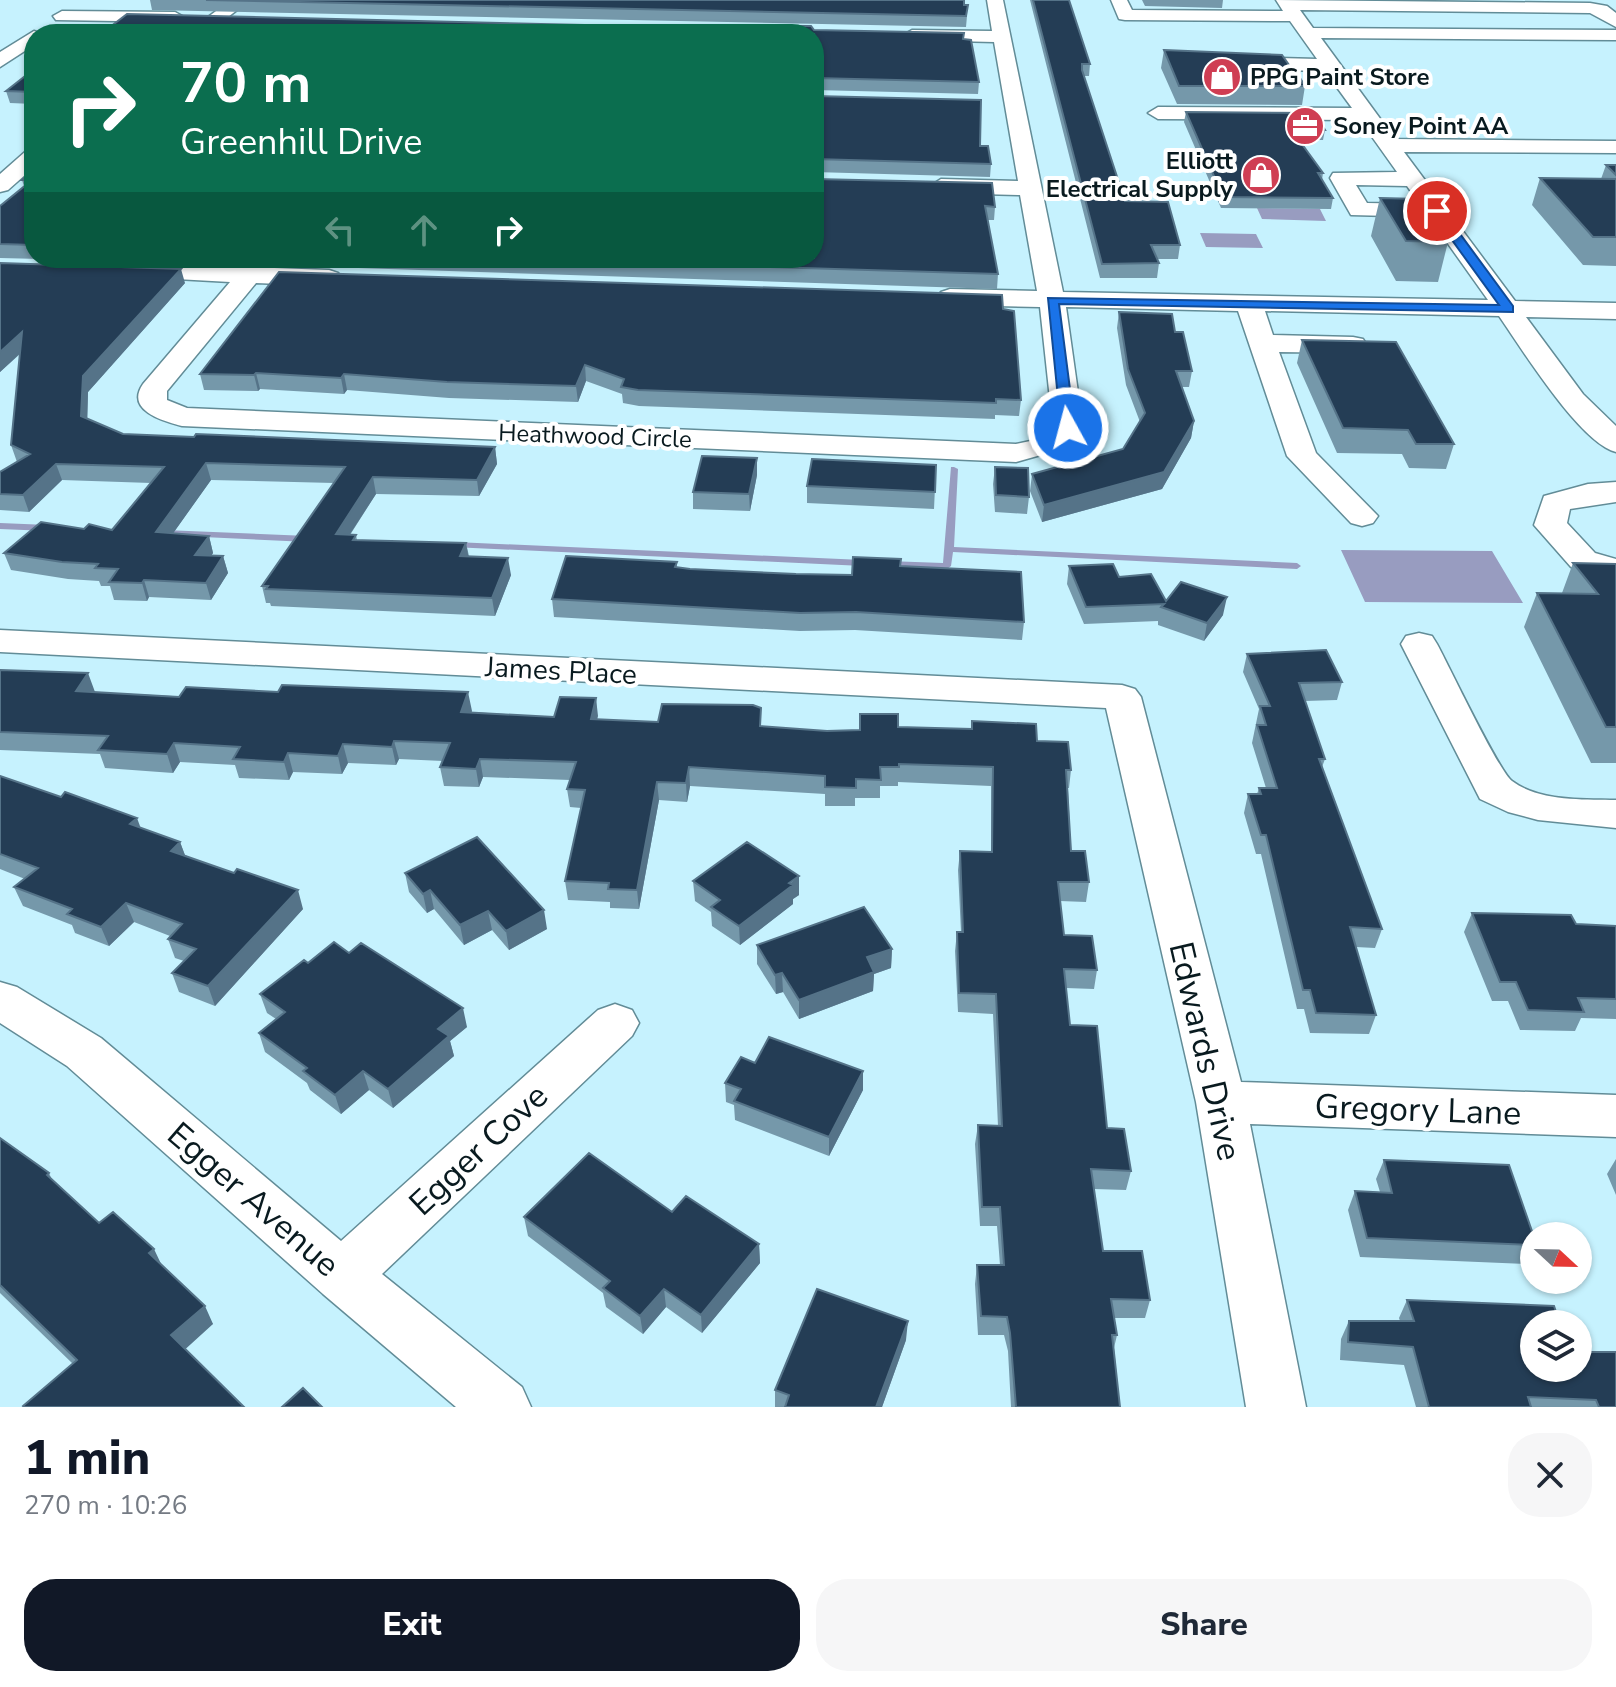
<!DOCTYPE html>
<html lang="en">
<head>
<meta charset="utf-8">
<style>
  body { margin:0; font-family:"Nunito Sans",sans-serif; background:#f6f6f7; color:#1f2937; height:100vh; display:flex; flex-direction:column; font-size:30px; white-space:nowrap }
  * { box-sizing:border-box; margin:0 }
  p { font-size:26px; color:#747a83 }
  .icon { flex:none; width:44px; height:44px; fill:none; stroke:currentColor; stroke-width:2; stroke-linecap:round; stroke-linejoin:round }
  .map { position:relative; height:1407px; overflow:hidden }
  .details { display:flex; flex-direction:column; background:#fff; flex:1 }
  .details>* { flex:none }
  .top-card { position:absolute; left:24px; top:24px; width:800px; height:244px; border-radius:32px; box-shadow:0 2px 6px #0004; background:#0b6e4f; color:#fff; overflow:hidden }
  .needle { width:52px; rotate:112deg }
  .fabs { position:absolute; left:1520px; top:1222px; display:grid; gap:16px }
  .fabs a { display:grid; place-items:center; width:72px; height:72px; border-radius:50%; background:#fff; box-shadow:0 2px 6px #0004; font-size:40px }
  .pin { position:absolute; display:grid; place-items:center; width:68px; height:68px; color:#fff; margin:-34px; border:4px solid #fff; border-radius:50%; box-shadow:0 2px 8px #0007 }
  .me { position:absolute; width:88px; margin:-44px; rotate:353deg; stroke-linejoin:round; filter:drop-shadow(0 0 6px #0008) }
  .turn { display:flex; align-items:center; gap:28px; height:168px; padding:0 24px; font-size:36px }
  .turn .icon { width:104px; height:104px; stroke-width:2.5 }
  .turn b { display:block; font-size:56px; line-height:68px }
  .lanes { display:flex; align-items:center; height:76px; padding:0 24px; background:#0003; justify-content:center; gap:40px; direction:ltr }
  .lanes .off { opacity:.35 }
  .round { display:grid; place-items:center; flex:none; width:84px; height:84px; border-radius:32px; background:#f6f6f7 }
  .head { display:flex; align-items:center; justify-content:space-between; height:136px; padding:0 24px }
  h1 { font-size:48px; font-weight:800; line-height:60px; color:#111827 }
  .cta { display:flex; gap:16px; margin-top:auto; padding:16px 24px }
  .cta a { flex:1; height:92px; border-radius:32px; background:#111827; color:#fff; font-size:32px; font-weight:800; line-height:92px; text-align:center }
  .cta a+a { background:#f6f6f7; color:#1f2937 }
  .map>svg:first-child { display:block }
  .water { fill:#989cc0 }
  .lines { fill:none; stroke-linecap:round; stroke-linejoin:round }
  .stream { fill:#989cc0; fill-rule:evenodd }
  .minor-casing { stroke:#628c97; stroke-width:3 }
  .minor { fill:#fff; fill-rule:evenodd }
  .wall { fill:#7598aa }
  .shaded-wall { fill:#557388 }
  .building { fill:#243d55; stroke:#557388; stroke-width:2 }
  .route { fill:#1a73e8; stroke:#114b97; stroke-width:2 }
  .labels { text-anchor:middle; stroke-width:8; stroke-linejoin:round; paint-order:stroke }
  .far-poi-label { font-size:24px; font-weight:bold; fill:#091a1f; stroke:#fff; text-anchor:start }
  .far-street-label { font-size:24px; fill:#091a1f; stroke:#fff }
  .street-label { font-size:28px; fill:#091a1f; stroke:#fff }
  .near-street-label { font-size:34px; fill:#091a1f; stroke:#fff }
</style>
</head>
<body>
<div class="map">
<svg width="1616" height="1407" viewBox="0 0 1616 1407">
  <rect width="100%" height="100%" fill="#c6f2fe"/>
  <!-- water -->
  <path class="water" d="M1257,208L1320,209L1326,221L1262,219Z
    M1200,233L1256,234L1263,248L1206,247Z
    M1341,550L1492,551L1523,603L1365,602Z"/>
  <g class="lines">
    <!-- stream -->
    <path class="stream" d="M951,467H954L958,469L954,547L1297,563L1301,566L1297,569L953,552L951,566L947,569L884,566L883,564L884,562L887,561L943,563Z
      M0,523L48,525L52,528L48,531L0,529Z
      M164,530L308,536L312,539L308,542L161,535L160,533L161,531Z
      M455,542L863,560L867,563L863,566L452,547L451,545Z"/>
    <defs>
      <path id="minor" d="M231,0H250L206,34H185Z
        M987,0H1003L1063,292L1488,300L1429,217L1351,215L1330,178L1333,173L1397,172L1360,120L1158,119L1148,113L1158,107L1352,108L1325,71L1235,69L1226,63L1235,57L1317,59L1290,21L1125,20L1119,19L1111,0H1127L1132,10L1283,11L1276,0L1590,3L1607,6L1616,13V27L1590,13L1300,10L1313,28L1616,30V40L1321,38L1395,139L1616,141V153L1404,152L1515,301L1616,303V319L1526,317L1583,394L1616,426V452C1580,443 1522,349 1499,316L1265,311L1273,335L1353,337L1363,339L1367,345L1363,351L1353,353L1279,352L1316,453L1378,516L1373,523L1362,526L1351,523L1287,456L1238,311L1066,307L1083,428L1062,449L1016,462L182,426C162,421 125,410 143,384L230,282L122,276L118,271L122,266L131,263L329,270L338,273L342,278L338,283L329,286L256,283L167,391V400L187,408L1016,444L1035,440L1053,427L1040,307L950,305L941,302L937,297L941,292L950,289L1037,291L1020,195L941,193L930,186L941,179L1018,181L994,42L912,40L903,35L912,30L992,31ZM1356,185L1407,186L1420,204L1367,203Z
        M62,11L175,12L184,17L175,22L56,20L53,16Z
        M34,31L42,34H34V45L0,67V52Z
        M34,150V167L8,190L0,192V174L26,151Z
        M1616,482V502L1570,509L1567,523L1595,553L1616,559V579L1571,567L1534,525L1544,496L1588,484Z
        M0,630L1122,685L1135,689L1141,697L1241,1082L1616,1095V1137L1250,1124L1306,1407H1246L1196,1102L1106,708L0,652Z
        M1419,633L1432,636L1437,644C1449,666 1499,772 1512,781C1540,802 1584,799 1616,800V828L1538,820L1508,812L1480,799L1401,644L1406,636Z
        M0,982L17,987L101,1038L341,1241L598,1010L615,1004L632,1010L639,1023L632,1036L382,1274L522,1387L531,1407H456L323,1294L67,1066L0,1023Z"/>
    </defs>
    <!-- minor casing -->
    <use href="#minor" class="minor-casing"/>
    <!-- minor -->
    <use href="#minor" class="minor"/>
  </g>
  <!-- wall -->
  <path class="wall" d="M150,0H964L967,16L966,27L152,10Z
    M1030,0H1069L1090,64L1089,76H1084L1125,201L1180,245L1178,259H1157L1159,263L1157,278H1100Z
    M1142,0H1223L1222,8L1145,6Z
    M814,30L963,39L979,82L978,94L814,90Z
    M1164,50L1294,72L1305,86L1302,105L1177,104L1161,68Z
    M34,69V104L10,103L6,91Z
    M814,96L980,146L991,164L990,177L814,172Z
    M1186,112L1325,130L1323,140H1298L1323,173L1322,180L1333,198L1331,209L1221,208L1184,122Z
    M1606,165H1616V266L1583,265L1532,205L1540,178L1601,179Z
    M34,170V258H208L203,263L0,258V206L24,186L22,180Z
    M814,179L995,207L994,220H987L998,274L997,289L298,266L297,258H814Z
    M1380,198L1448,242L1438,282L1396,281L1371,236Z
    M0,263L185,283L88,392L87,419L123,434L495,447L497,464L479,496L376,494L350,535H356L357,540L466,543L469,556L511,575L495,616L271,606L270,603H266L262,586L334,483L211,480L173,533L209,536L213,553L211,556H223L228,573L211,600L149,597L147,601L114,600L110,586H101L99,581L68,579L11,570L4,553L84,529L112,530L151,483L62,480L29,512L0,510V472L17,462L11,445L20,354L0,372Z
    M1003,309L1021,400L1019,416L995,415V419L639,406L623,403L622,394L586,381L578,402L449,398L347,390L344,394L260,389L258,391L204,390L200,374Z
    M1119,312L1175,332L1192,371L1189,387H1182L1194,421L1191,438L1162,489L1042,522L1030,491L1032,474L1123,449L1140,422L1126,385L1117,328Z
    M1302,340L1454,444L1446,469L1409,468L1402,454L1337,453L1297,363Z
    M936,465L934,509L807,503V486Z
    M995,467L1029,497L1027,514L995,512L993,484Z
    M757,475L750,511L693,509V492Z
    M677,562V568L690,569L796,574L852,575L901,566L1024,622L1022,640L855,630L800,631L554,617L552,599Z
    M1573,563L1616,564V763H1591L1524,627L1537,593H1562Z
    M1069,566L1119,577L1166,601L1223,615L1204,641L1158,625V621L1084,624L1067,584Z
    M1247,654L1342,682L1337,700L1305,701L1325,759L1322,767L1382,929L1375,948L1356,947L1376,1015L1369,1034L1310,1033L1304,1009H1297L1261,854H1256L1244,813L1248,794H1257L1259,788H1266L1252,743L1259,709L1243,672Z
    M0,670L95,692H94L472,711L471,712L554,717L596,698L597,719L827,731L859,730L860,714L898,727L1037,741L1071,770L1069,788H1068L1071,851L1089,882L1086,902L1060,901L1064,935L1097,970L1094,989L1066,988L1070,1025L1107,1128L1131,1171L1126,1190L1094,1189L1103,1251L1150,1300L1145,1318H1114L1117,1335L1114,1348L1120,1407H1011L1008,1351L1004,1335H978L975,1284L977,1265H1000L997,1226H980L975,1144L978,1125L998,1126L993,1014L958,1012L955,951L957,932H961L958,870L960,851L991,852V786L898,782V786H880V798H855V806H825V794L690,786L687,802L659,800L639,909L610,908V902L568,900L565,881L581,808L570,807L567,789L570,780L483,777L479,787L444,786L440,767L443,761L399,759L396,765L348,763L342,774L293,772L289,780L239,778L235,765L180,762L173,773L105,768L100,754L0,750Z
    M0,776L180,842L185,855L303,909L215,1006L179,992L172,973L184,961L175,958L168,939L170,936L134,922L109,946L75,933L72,925L23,906L14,887L25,879L0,869Z
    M405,873L547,929L509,950L492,930L464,945L434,909L427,913L409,892Z
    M693,881L799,895L793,899V904L740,945L712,926L711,912L695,901Z
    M1472,913L1576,924L1616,926V1019L1581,1018L1575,1031L1520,1030L1508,1001H1492L1464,932Z
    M757,945L892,949L891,968L874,974L873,991L799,1019L783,992L776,994L757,964Z
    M349,953L467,1027L450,1041L454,1056L393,1108L369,1090L341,1114L310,1090L307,1083L265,1052L259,1033L276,1019L267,1013L260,994L308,963Z
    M755,1063L863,1071V1090L829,1156L735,1120L734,1105L726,1102L725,1083Z
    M0,1138L49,1173L53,1182L99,1223L162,1266L213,1324L73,1364L0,1293Z
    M1616,1159V1195L1607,1174Z
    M1384,1160L1534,1237V1250L1527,1264L1360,1257L1348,1210L1355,1191L1380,1192L1376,1179Z
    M672,1212L759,1244L760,1263L702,1333L666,1307L643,1334L606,1307L603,1293L528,1236L524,1217Z
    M1407,1300L1534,1324L1616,1407H1416L1404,1365L1340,1360L1341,1339L1349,1321H1400L1399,1318Z
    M906,1340L882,1407H775V1390Z"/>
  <!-- shaded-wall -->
  <path class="shaded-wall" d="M181,269L185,283L88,392L87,432L81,416L83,376Z
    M22,332L27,347L0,372V352Z
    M585,365L586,381L578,402L576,386Z
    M256,373L260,389L258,391L254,375Z
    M344,374L347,390L344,394L341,378Z
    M1194,421L1191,438L1162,489L1042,522L1044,505Z
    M495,447L497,464L479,496L477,480Z
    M757,458V475L750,511L749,494Z
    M206,463L211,480L162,549L156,532Z
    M56,464L62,480L29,512L23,495Z
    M373,477L376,494L339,551L336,534Z
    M209,536L213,553L200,572L195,555Z
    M466,543L469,560L460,556Z
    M223,556L228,573L211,600L206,583Z
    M508,558L511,575L495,616L492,598Z
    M144,580L149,597L147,601L142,583Z
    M1227,597L1223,615L1204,641L1207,623Z
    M88,673L95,692L83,710L76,691Z
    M468,692L472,711L464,730L461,712Z
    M596,698L598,716L593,738L591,719Z
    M394,741L399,759L396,765L392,747Z
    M174,743L180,762L173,773L167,754Z
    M343,744L348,763L342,774L338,756Z
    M288,753L293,772L289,780L284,762Z
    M480,759L483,777L479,787L476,769Z
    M689,767L690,786L687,802L686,783Z
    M657,782L659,800L639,909L637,890Z
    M137,818L144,837L130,824Z
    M180,842L187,861L171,851Z
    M799,876V895L793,899V904L740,945L739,926Z
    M298,890L303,909L215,1006L208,986Z
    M430,890L434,909L427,913L423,894Z
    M126,903L134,922L109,946L101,927Z
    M544,910L547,929L509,950L506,931Z
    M488,911L492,930L464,945L460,925Z
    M892,949L891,968L874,974L873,991L799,1019V1000L867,957Z
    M782,973L783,992L776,994L775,975Z
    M463,1008L467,1027L450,1041L454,1056L393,1108L388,1089L438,1029Z
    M363,1071L369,1090L341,1114L335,1095Z
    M863,1071V1090L829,1156V1137Z
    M759,1244L760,1263L702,1333L701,1315Z
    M154,1249L163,1268L149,1253Z
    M664,1289L666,1307L643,1334L640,1316Z
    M205,1306L213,1324L180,1354L171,1335Z
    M908,1321L906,1340L882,1407H876Z"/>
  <!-- building -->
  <path class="building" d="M206,0H964V5H968L966,16Z
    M1033,0H1069L1090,64H1082V70L1125,201L1168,202L1180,245H1151L1159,263L1102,264Z
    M127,14L628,26H811L814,30L964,33L963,39L971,40L979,82L814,78V34H80L90,27H110Z
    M1164,50L1282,55L1294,72L1297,73L1305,86H1179Z
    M34,69V92L6,91Z
    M814,96L981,100L980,146H988L991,164L814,159Z
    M1186,112L1315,113L1325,130L1291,129L1323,173H1318L1333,198L1223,197Z
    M1606,165H1616V175Z
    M34,170V245L0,244V206L32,180H22Z
    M1540,178L1616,179V237H1593Z
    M814,179L992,183L995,207L985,206L998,274L484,258H814Z
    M1380,198L1419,199L1448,242L1406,241Z
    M0,263L181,269L83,376L81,416L123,434L194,437L196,434L495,447L477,480L373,477L336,534L356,535L353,540L466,543L460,556L508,558L492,598L266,589L268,586H262L345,467L206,463L156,532L209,536L195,555L223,556L206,583L144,580L142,583L109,582L118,569L95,568L98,564L62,562L4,553L41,522L84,529L89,524L112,530L164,467L56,464L23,495L0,494V472L30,454L11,445L22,332L0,352Z
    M279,272L1002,295L1003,309L1014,311L1021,400L996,399V403L638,390L621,387L624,379L585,365L576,386L447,382L344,374L341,378L256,373L254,375L200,374Z
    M1119,312L1172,314L1175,332H1183L1192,371H1176L1194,421L1164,472L1044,505L1032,474L1123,449L1145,413L1128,369Z
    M1302,340L1396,342L1454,444H1416L1408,430L1343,428Z
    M702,456L757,458L749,494L693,492Z
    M812,459L936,465L935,492L807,486Z
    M995,467L1028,468L1029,497L996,495Z
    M566,556L677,562L675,567L690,569L796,574L852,575L853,557L901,559L900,566L1021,572L1024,622L856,612L800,613L552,599Z
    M1573,563L1616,564V727H1606L1537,593L1598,594Z
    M1113,564L1119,577L1151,574L1166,601L1181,582L1227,597L1207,623L1161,607L1164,604L1086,607L1069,566Z
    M1326,650L1342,682L1299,683L1325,759H1319L1382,929L1350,927L1376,1015L1316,1013L1310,990H1303L1266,835H1261L1248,794H1261L1259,788H1277L1257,725H1266L1260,706H1270L1247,654Z
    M0,670L88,673L76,691L179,697L186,687L278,692L282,685L468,692L461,712L554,717L560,697L596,698L591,719L658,722L662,704L753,705L761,708L760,726L827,731L860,730V714H898V727L972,729V721L1036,724L1037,741L1068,742L1071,770H1066L1071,851H1085L1089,882H1058L1064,935L1092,936L1097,970L1064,969L1070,1025L1097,1026L1107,1128L1124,1129L1131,1171L1091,1169L1103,1251H1142L1150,1300L1111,1299L1117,1335H1112L1120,1407H1016L1010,1333L1007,1317L981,1316L977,1265H1004L1000,1207H982L978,1125L1002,1126L996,994L959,993L957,932H963L960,851L992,852L993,767L899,764V767H880L881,780L856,779V788L825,787V776L689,767L686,783L657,782L637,890L608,889L609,883L565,881L585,790L567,789L576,762L480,759L476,769L440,767L450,743L394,741L392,747L343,744L338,756L288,753L284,762L233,759L240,747L174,743L167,754L98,750L108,736L0,732Z
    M0,776L61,797L65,792L137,818L130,824L180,842L171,851L234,873L237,869L298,890L208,986L172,973L196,949L168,939L182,924L126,903L101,927L67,914L72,909L14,887L38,868L0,854Z
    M477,837L544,910L506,931L488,911L460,925L430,890L423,894L405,873Z
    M747,842L799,876L789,883L793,885L739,926L711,907L720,900L693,881Z
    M864,907L892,949L867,957L874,972L799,1000L782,973L775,975L757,945Z
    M1472,913L1571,915L1576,924L1616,926V999L1578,998L1584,1012L1528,1010L1516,982H1500Z
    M334,942L349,953L361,943L463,1008L438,1029L449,1036L388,1089L363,1071L335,1095L303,1071L307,1068L259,1033L285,1012L260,994L304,960L308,963Z
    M769,1037L863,1071L829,1137L734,1101L741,1089L725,1083L741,1057L755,1063Z
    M0,1138L49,1173L47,1175L99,1223L113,1212L154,1249L149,1253L205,1306L171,1335L244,1407H24L23,1406L77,1360L0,1285Z
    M589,1153L672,1212L686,1196L759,1244L701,1315L664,1289L640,1316L603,1288L610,1281L524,1217Z
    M1384,1160L1509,1165L1534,1237V1245L1367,1238L1355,1191L1392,1193Z
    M817,1289L908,1321L876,1407H785L789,1395L775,1390Z
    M1407,1300L1554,1306L1560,1324H1534V1368H1578V1352H1616V1407H1599L1596,1400L1528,1397L1531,1407H1429L1413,1347L1348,1342L1349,1321H1414Z
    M303,1388L322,1407H282Z"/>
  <!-- route -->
  <path class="route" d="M1433,208H1441L1513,306V312L1059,304L1075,428L1068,432L1061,428L1048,298L1499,305L1431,211Z"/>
  <!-- icons -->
  <defs>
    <symbol id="shop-disc" viewBox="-11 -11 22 22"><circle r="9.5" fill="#cf3e53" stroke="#fff"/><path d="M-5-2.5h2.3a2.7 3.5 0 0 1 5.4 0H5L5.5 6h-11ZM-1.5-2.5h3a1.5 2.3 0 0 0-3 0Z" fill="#fff"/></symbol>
    <symbol id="office-disc" viewBox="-11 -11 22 22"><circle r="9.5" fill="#cf3e53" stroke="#fff"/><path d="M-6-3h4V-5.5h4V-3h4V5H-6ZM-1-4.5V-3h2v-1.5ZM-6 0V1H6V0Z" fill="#fff"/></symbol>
  </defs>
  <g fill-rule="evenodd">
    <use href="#shop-disc" x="1200" y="55" width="44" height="44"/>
    <use href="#office-disc" x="1283" y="104" width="44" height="44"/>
    <use href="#shop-disc" x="1239" y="153" width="44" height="44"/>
  </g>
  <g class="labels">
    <!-- far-poi labels -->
    <g class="far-poi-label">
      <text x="1250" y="85">PPG Paint Store</text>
      <text x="1333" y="134">Soney Point AA</text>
      <text x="1233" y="169" text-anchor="end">Elliott<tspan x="1233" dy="28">Electrical Supply</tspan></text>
    </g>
    <!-- far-street labels -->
    <g class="far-street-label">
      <text transform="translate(595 436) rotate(2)" y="8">Heathwood Circle</text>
    </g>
    <!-- street labels -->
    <g class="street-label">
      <text transform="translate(561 670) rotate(3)" y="10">James Place</text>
    </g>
    <!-- near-street labels -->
    <g class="near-street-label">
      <text transform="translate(1206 1051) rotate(77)" y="12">Edwards Drive</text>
      <text transform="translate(1418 1109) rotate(2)" y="12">Gregory Lane</text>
      <text transform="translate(478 1149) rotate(-43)" y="12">Egger Cove</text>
      <text transform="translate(254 1199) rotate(41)" y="12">Egger Avenue</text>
    </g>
  </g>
</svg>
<div class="fabs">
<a><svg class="needle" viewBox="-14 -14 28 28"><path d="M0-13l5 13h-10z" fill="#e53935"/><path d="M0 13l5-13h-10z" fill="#747a83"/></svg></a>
<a><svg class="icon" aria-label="layers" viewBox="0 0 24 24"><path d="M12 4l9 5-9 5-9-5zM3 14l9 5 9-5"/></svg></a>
</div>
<div class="pin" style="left:1437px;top:211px;background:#d93025"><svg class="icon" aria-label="arrive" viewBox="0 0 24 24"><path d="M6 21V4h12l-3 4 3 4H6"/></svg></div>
<svg class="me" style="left:1068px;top:428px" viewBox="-20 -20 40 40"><circle r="17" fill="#1a73e8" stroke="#fff" stroke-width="3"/><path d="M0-11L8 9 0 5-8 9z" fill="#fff"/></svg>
<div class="top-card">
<div class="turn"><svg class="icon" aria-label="right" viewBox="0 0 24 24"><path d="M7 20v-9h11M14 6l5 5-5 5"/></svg><div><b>70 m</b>Greenhill Drive</div></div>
<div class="lanes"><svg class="icon off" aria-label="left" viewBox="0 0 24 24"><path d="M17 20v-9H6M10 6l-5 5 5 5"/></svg><svg class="icon off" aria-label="ahead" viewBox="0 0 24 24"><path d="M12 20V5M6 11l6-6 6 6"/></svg><svg class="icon" aria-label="right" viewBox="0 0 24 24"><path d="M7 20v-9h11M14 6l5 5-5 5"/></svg></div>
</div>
</div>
<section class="details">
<div class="head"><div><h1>1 min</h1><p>270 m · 10:26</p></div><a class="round"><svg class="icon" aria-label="close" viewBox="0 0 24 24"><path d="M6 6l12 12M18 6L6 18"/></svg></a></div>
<div class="cta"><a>Exit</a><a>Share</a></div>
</section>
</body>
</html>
